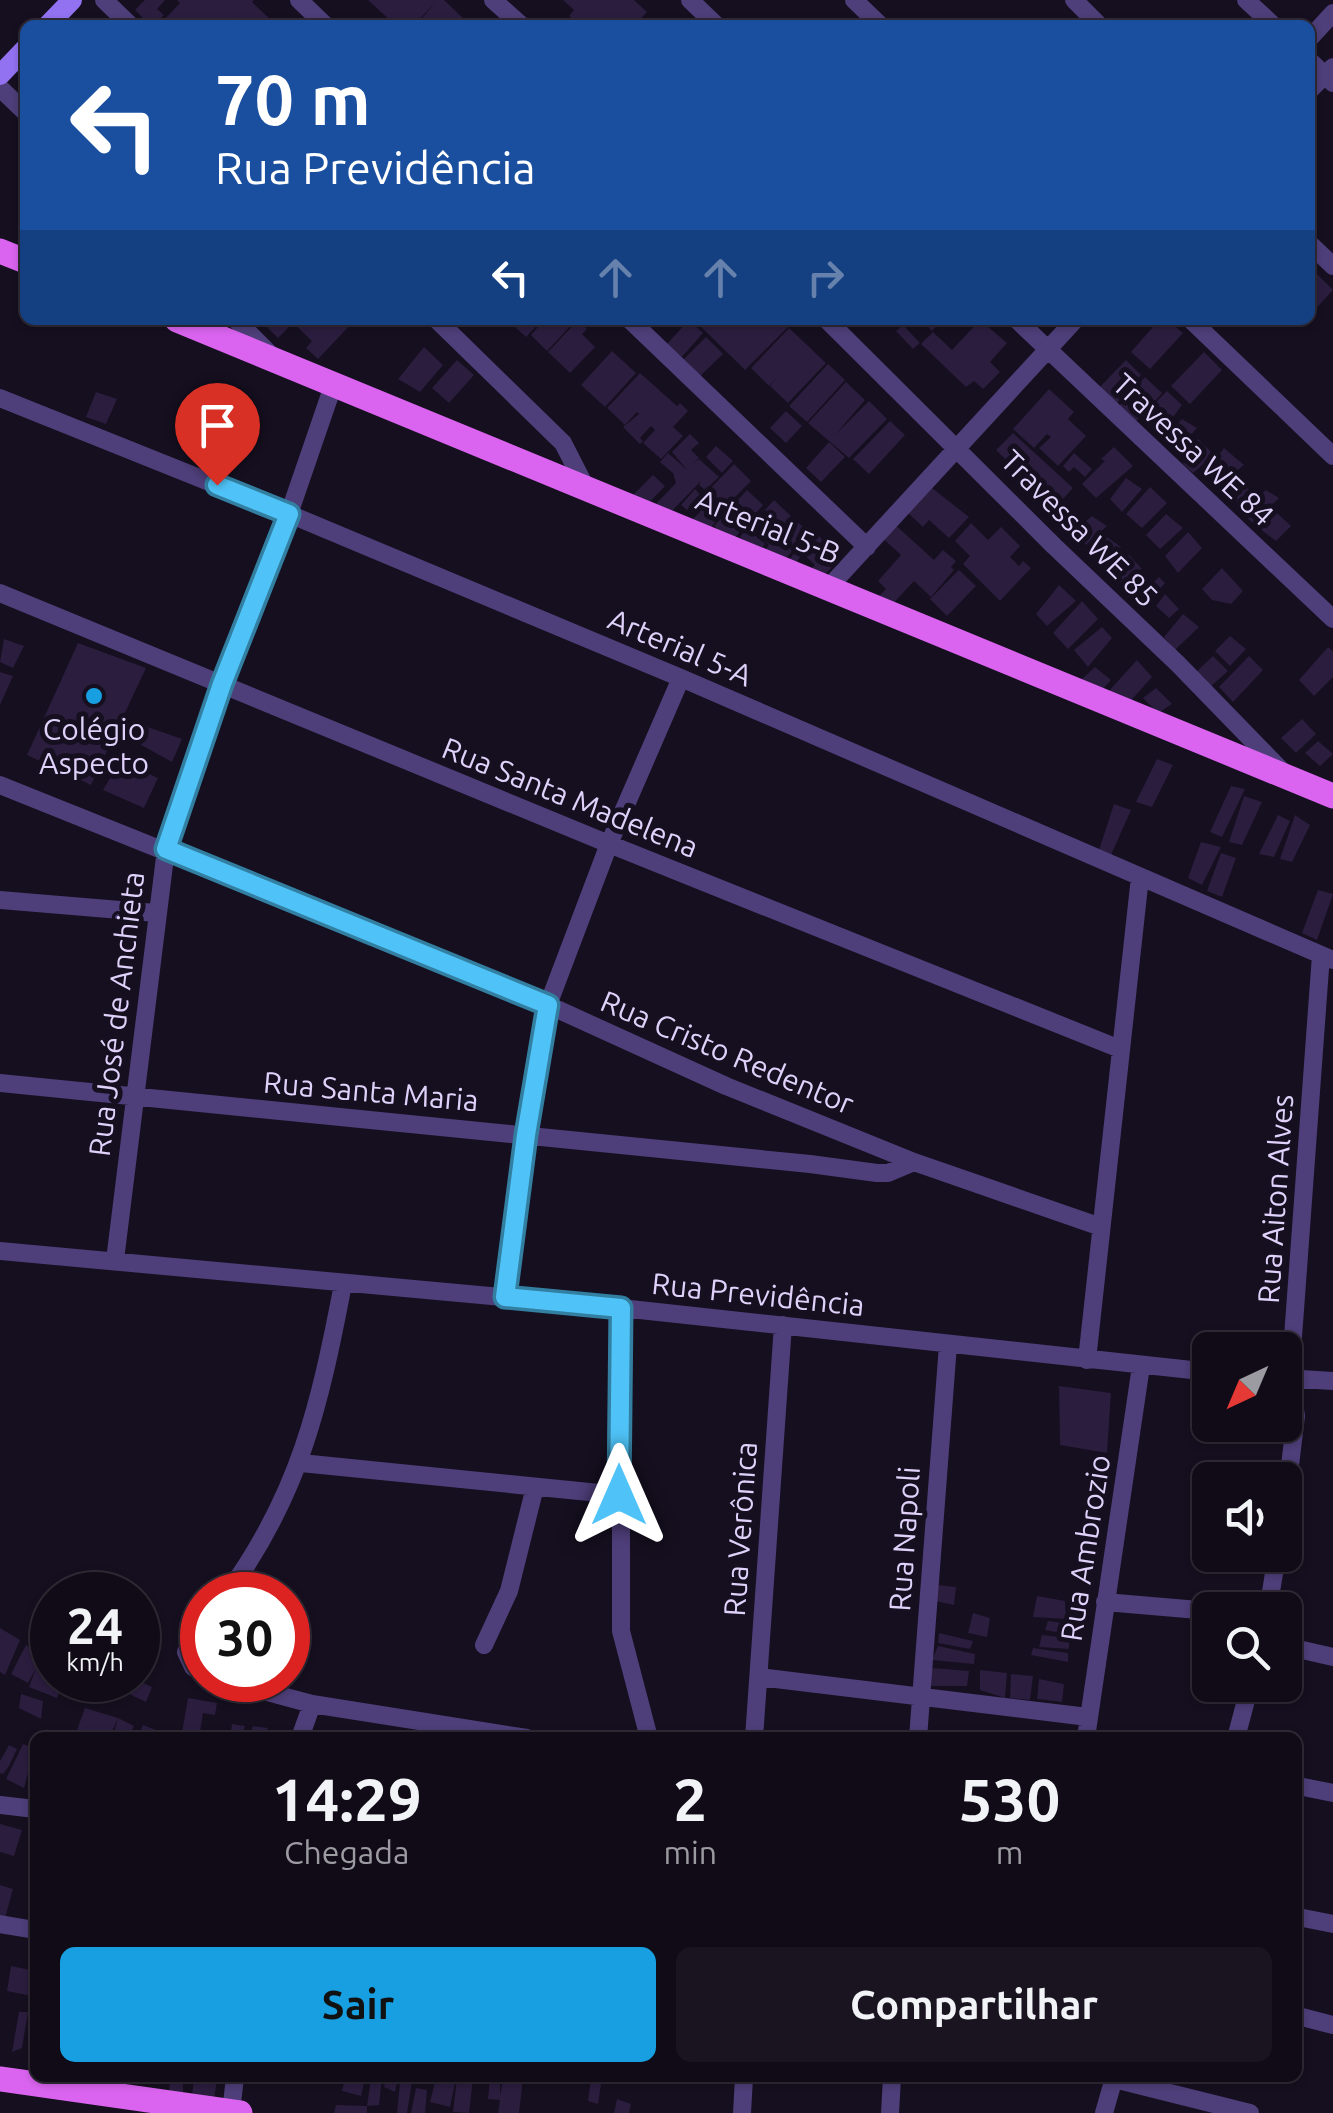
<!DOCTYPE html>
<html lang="pt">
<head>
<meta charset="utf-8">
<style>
  body { margin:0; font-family:Ubuntu,sans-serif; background:#191420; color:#f1f3f6; height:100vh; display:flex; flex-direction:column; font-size:38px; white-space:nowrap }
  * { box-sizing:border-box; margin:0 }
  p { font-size:32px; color:#9c9ba1 }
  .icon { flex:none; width:55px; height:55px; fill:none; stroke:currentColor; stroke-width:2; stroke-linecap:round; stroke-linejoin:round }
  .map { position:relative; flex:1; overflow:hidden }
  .sheet { position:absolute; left:30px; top:1732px; width:1272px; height:350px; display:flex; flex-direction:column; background:#100b17; border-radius:15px; box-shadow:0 2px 8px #0004,0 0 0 2px #302b36 }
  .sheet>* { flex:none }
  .top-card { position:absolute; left:20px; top:20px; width:1295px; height:305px; border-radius:15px; box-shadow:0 2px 8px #0004,0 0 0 2px #302b36; background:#1a4fa0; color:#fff; overflow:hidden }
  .needle { width:65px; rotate:224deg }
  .fabs { position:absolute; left:1192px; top:1332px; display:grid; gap:20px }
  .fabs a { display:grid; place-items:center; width:110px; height:110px; border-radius:15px; background:#100b17; box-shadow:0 2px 8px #0004,0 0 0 2px #302b36; font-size:50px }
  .speed { position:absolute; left:30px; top:1572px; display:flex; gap:20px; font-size:50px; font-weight:700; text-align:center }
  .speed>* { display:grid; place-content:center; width:130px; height:130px; border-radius:50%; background:#100b17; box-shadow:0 2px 8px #0004,0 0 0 2px #302b36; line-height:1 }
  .speed small { font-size:25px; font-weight:400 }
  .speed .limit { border:15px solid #d22; background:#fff; color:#111 }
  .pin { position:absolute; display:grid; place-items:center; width:85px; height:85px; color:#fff; margin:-102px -42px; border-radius:50% 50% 50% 0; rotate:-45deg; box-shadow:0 0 10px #0007 }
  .pin .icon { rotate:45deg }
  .me { position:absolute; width:110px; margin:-55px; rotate:0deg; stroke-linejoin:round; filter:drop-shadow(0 0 8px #0008) }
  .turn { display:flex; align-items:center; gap:35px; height:210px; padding:0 30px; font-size:45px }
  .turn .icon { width:130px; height:130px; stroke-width:2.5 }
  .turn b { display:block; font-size:70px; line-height:85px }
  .lanes { display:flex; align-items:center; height:95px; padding:0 30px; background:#0003; justify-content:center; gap:50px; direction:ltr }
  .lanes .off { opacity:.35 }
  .eta { display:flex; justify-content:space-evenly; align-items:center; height:170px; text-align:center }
  .eta b { font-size:60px; font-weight:700; line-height:70px }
  .primary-button { display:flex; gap:20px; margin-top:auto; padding:20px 30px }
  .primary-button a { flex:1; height:115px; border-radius:15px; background:#179fe1; color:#111; font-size:40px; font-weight:700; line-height:115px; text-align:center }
  .primary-button a+a { background:#191420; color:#f1f3f6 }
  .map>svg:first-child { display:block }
  .building { fill:#2b1d3e }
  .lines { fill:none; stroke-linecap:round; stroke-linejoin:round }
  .street { stroke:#4e3e79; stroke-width:18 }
  .secondary { stroke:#9272f1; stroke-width:20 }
  .primary { stroke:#da64ef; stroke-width:25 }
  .route-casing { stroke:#337fa1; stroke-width:25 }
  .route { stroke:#4fc3f7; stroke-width:18 }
  .poi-dot { fill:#179fe1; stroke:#150f1f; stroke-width:4 }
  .labels { text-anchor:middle; stroke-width:10; stroke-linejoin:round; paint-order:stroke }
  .street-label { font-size:30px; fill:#dfd1fa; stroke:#150f1f }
  .poi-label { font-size:30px; fill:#dfd1fa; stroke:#150f1f }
</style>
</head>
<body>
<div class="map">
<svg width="1333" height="2113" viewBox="0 0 1333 2113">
  <rect width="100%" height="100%" fill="#150f1f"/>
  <!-- building -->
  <path class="building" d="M145,0H165L157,9L164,15L154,25H150L135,10Z
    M177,0H254L252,2L272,21L268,25H232L238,17L230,25H159L180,3Z
    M368,0H444L466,21L462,25H416L436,2L414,25H395Z
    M563,0H634L647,12L635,25H579L569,16L574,10Z
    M1317,274L1333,290L1310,315V281Z
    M260,320H355L318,359L306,348L312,341L293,323L278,338Z
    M507,320H542L526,337Z
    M544,320H576L547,351L531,335Z
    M578,320L587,329L582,334L595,347L570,373L548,352Z
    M689,320L703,333L680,359L665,346Z
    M694,320H782L788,327L745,370Z
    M921,320H942L932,331Z
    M980,320L1007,343L990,362L1000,372L983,389L974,381L966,387L921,344L933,332L952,350Z
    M1159,320H1168L1183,333L1150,369L1131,352Z
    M903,325L920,343L913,349L896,331Z
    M789,328L826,363L788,403L770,386L776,378L769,386L751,368Z
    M706,337L723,354L697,379L681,362Z
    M424,347L443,365L420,392L398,379Z
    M612,351L636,373L605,407L581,385Z
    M1204,352L1222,370L1190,404L1171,386Z
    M457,360L474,375L449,403L432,388Z
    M1126,360L1141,375L1112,409L1095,392Z
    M828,364L845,380L807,422L789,406Z
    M640,373L677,406L680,403L688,411L673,427L683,436L661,459L643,443L655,430L651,426L640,438L643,441L640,444L623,427L639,414L637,412L625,425L607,408Z
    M1145,377L1162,393L1147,411L1167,391L1182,405L1162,432L1143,414L1136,421L1119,406Z
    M846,382L865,400L835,435L869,401L887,419L849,458L808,423Z
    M1049,389L1074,412L1068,419L1086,436L1058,466L1039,448L1051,437L1047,434L1034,448L1013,429Z
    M96,392L117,399L106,424L86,417Z
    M786,411L802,426L786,443L770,428Z
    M1182,419L1197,428L1179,449L1165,438Z
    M890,421L905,435L869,474L853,459Z
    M1013,433L1073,488L1051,512L1036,497L1047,487L1041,483L1036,489L996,450Z
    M690,434L699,443L691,450L699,458L691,465L699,459L719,477L705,490L699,485L701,481L666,517L651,509L676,483L673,473L660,462L668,453L687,470L672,452Z
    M1198,439L1214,455L1193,473L1183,464Z
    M829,442L845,457L821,482L806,468Z
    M716,446L733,461L722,473L706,457Z
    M1114,447L1133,466L1096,498L1082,484L1105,461L1101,459Z
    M1224,448L1244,465L1220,484L1207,470Z
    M1074,453L1092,469L1085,477L1074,467L1069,472L1063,466Z
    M734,464L751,481L726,506L728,508L704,535L690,522L700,512L703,515L692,505L687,510L681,505L695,489L711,507L703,496Z
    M653,475L665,486L646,506L631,497Z
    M1126,478L1142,489L1122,512L1110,499Z
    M1236,478L1253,493L1241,506L1221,490Z
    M1150,487L1167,503L1142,528L1126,514Z
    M932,488L969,517L949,538L929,520L923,527L908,513Z
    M747,490L763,505L757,512L781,532L793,518L809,532L782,563L766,549L769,545L746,525L732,541L714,526Z
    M1266,490L1279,498L1273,504L1276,512L1291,526L1276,541L1260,529L1272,514L1258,528L1241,512Z
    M774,500L791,516L782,526L765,510Z
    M1166,514L1183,528L1160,549L1146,535Z
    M1092,516L1107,526L1086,545L1075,531Z
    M891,521L934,560L943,550L956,561L951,567L954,570L931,597L914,581L888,609L877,598L886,589L878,581L901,555L879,535Z
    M971,523L988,540L1001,527L1020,546L1010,557L1019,566L1023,561L1031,568L1000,601L963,564L970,556L955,541Z
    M747,528L765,544L758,553L740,537Z
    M814,531L840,558L820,580L809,571L815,565L803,554L791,568L785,564Z
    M1188,532L1202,548L1178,573L1165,556Z
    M1104,535L1121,547L1103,568L1087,552Z
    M1129,555L1142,569L1124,587L1111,574Z
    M1222,568L1243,591L1231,604L1212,600L1202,589Z
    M959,570L976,586L947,616L930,599Z
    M1159,577L1165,583L1154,596L1146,590Z
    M1059,585L1076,601L1047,626L1036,614Z
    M1165,594L1179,609L1169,618L1156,606Z
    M1082,601L1098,619L1068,649L1053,633Z
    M1183,614L1199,627L1175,650L1164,637Z
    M1102,627L1112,638L1088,667L1074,650Z
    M1230,636L1246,649L1230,666L1215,651Z
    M4,639L24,646L13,668L0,662Z
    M78,643L146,668L91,785L27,755Z
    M1328,647L1333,651V677L1314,696L1299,680Z
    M1213,656L1228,671L1209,688L1195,673Z
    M1249,656L1263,670L1233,702L1219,687Z
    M1137,660L1152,677L1126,706L1108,692Z
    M1095,667L1111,680L1099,693L1080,681Z
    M0,672L13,676L0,705Z
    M1156,688L1172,704L1158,713L1143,698Z
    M1302,719L1316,734L1296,753L1281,738Z
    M142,725L182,739L172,762L134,741Z
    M1318,741L1333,754L1320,766L1305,753Z
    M1157,759L1173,765L1152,807L1136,802Z
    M120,761L158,778L144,808L103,790Z
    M1231,786L1245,789L1222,837L1210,832Z
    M1244,796L1262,802L1242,845L1229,842Z
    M1114,804L1131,810L1111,855L1099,850Z
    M1278,815L1290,821L1274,857L1259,854Z
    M1295,815L1310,825L1292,862L1280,859Z
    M1201,842L1221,847L1202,885L1188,878Z
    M1221,853L1236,858L1222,897L1207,891Z
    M1318,890L1333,894L1317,940L1302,933Z
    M1059,1386L1111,1393L1107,1453L1060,1445Z
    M84,1581L100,1589L113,1595H84L79,1592Z
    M937,1585L956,1587L954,1605L935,1601Z
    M1037,1596L1065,1601L1066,1619L1033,1617Z
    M973,1613L990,1618L987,1637L968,1633Z
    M1048,1621L1079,1625L1077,1636L1045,1630Z
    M0,1628L20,1640L5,1675L0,1672Z
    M939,1633L973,1641L970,1649L938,1643Z
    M1042,1635L1069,1638V1649L1039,1647Z
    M26,1645L42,1657L28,1683L11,1674Z
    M938,1646L975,1654L974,1664L932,1660Z
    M1033,1648L1068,1653V1662L1031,1655Z
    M138,1653L156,1658L149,1674L138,1671Z
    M37,1665L52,1671V1680H64L57,1698L29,1687Z
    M932,1668L969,1671L967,1686H930Z
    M980,1670L1007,1673L1005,1698L980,1690Z
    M1011,1674L1033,1676L1030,1700L1010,1698Z
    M1039,1679L1064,1684L1062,1702L1037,1699Z
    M117,1680H137L152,1687L146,1702L114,1687Z
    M21,1694L43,1701L41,1719L19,1708Z
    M188,1698L217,1703L215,1715L203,1713L199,1738H181Z
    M85,1708L118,1718L134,1726L129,1738H112L118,1718L109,1738H74Z
    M232,1724L245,1726L241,1738H230Z
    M143,1725L161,1732L159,1738H137Z
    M253,1726L268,1728L263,1738H248Z
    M47,1729L66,1738H44Z
    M23,1744L35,1749L28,1773L35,1757V1776L28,1773L24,1788L6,1779Z
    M9,1745L17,1749L9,1766L3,1774L0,1773V1761Z
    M0,1824L22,1830L14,1856L0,1852Z
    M0,1885L13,1889L5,1918L0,1916Z
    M11,1966L35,1971L32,1996L7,1991Z
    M19,2012H28L22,2048L12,2052Z
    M170,2078H183V2096L169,2093Z
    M194,2078H217L214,2100L192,2097Z
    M345,2078H365L361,2096L342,2091Z
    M371,2078H382L379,2105L367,2106V2113H334L336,2105L367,2106Z
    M386,2078H398L395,2092L384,2087Z
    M436,2078H456L450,2107L430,2102Z
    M457,2078H473L469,2113L453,2112Z
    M490,2078H500V2096L503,2078H523L519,2113H498L500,2100L488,2099Z
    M591,2078H602L598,2104L588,2101Z
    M400,2082H412L407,2113H397Z
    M416,2088L427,2090L425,2113H411Z
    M617,2099L631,2104L629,2113H614Z"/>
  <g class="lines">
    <!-- street -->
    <path class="street" d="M104,0L130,25
      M299,0L325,25
      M493,0L521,25
      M690,0L716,25
      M854,0L880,25
      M1074,0L1099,25
      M1246,0L1273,25
      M1310,38L1333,13
      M1310,61L1333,83
      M0,88L25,112
      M1310,90L1333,67
      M1310,244L1333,266
      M236,320L271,355
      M437,320L563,443L586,488
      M630,320L867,547
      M827,320L1054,546L1178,664L1283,772
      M1017,320L1333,619
      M1191,320L1333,456
      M0,398L289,514L681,678L1333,960
      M829,587L1075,320
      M0,593L609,844L1120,1049
      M0,785L548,1005L726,1086L914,1162L1101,1227
      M0,900L156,913
      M0,1083L810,1164L877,1173H888L914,1162
      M0,1251L621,1308L1210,1372
      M115,1260L166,849L222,684L289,514L334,383
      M505,1297L526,1135L548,1005L609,844L681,678
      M621,1308V1631L649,1738
      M1087,1360L1140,877
      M1285,1378L1333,1381
      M301,1463L619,1495
      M1285,1506L1296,1416L1290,1378L1321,955
      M226,1595C300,1494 320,1404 343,1284
      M1105,1602L1210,1611
      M1268,1610L1277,1555
      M202,1628L186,1652L193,1667L202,1673
      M484,1645L509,1591L535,1487
      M1285,1646L1333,1657
      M759,1677L1088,1717
      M222,1680L312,1704L527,1738
      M300,1738L312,1704
      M754,1738L783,1325
      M918,1738L948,1345
      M1086,1738L1141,1366
      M1236,1738L1250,1685
      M1298,1786L1333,1793
      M0,1805L35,1809
      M1298,1917L1333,1924
      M0,1924L35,1930
      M1298,2016L1333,2025
      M1114,2079L1250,2113
      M231,2111L235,2078
      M742,2113L744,2078
      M890,2113L892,2078
      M1104,2113L1114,2078"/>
    <!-- secondary -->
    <path class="secondary" d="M48,25L72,0
      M0,75L25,49"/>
    <!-- primary -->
    <path class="primary" d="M0,251L25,261
      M177,320L1333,796
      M0,2079L240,2113"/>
  </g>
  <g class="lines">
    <defs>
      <path id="route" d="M217,485L289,514L222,684L166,849L548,1005L526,1135L505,1297L621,1308L619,1495"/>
    </defs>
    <!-- route casing -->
    <use href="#route" class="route-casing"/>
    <!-- route -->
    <use href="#route" class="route"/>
  </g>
  <!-- markers -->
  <circle class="poi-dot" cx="94" cy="696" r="10"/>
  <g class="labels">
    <!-- street labels -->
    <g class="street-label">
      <text transform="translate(1193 450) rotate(43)" y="10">Travessa WE 84</text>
      <text transform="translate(768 527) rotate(22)" y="10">Arterial 5-B</text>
      <text transform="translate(1079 529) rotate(45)" y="10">Travessa WE 85</text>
      <text transform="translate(680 648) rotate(23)" y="10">Arterial 5-A</text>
      <text transform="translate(570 798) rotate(22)" y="10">Rua Santa Madelena</text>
      <text transform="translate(117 1014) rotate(-83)" y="10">Rua José de Anchieta</text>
      <text transform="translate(727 1053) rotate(23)" y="10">Rua Cristo Redentor</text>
      <text transform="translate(371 1092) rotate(5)" y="10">Rua Santa Maria</text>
      <text transform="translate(1276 1199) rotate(-86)" y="10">Rua Aiton Alves</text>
      <text transform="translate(758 1295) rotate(6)" y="10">Rua Previdência</text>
      <text transform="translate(741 1529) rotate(-86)" y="10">Rua Verônica</text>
      <text transform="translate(905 1539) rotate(-86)" y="10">Rua Napoli</text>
      <text transform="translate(1086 1548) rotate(-81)" y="10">Rua Ambrozio</text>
    </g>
    <!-- poi labels -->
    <g class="poi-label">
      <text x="94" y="740">Colégio<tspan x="94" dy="34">Aspecto</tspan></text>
    </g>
  </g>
</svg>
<div class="fabs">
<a><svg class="needle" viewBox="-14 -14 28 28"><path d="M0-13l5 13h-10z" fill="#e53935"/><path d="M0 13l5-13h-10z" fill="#9c9ba1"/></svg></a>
<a><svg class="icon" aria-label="sound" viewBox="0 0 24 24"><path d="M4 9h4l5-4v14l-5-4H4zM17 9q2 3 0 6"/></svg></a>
<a><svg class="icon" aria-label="search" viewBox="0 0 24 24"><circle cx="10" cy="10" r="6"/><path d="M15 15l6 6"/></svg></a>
</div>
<div class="speed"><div>24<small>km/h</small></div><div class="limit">30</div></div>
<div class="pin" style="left:217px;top:485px;background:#d93025"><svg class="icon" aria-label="arrive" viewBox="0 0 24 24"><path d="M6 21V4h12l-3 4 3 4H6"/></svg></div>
<svg class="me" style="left:619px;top:1495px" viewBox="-20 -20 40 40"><path d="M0-17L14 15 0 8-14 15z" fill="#4fc3f7" stroke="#fff" stroke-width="4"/></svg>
<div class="top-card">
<div class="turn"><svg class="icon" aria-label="left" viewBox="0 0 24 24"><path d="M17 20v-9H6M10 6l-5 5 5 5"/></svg><div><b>70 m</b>Rua Previdência</div></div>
<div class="lanes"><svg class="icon" aria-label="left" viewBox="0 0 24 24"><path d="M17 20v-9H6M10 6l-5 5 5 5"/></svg><svg class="icon off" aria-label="ahead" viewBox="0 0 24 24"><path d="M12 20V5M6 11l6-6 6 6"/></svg><svg class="icon off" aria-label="ahead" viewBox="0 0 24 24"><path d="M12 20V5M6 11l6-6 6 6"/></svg><svg class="icon off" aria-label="right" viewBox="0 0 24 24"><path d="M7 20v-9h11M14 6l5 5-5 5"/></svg></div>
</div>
<section class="sheet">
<div class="eta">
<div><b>14:29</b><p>Chegada</p></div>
<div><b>2</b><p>min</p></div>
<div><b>530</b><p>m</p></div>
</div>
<div class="primary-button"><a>Sair</a><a>Compartilhar</a></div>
</section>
</div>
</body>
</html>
